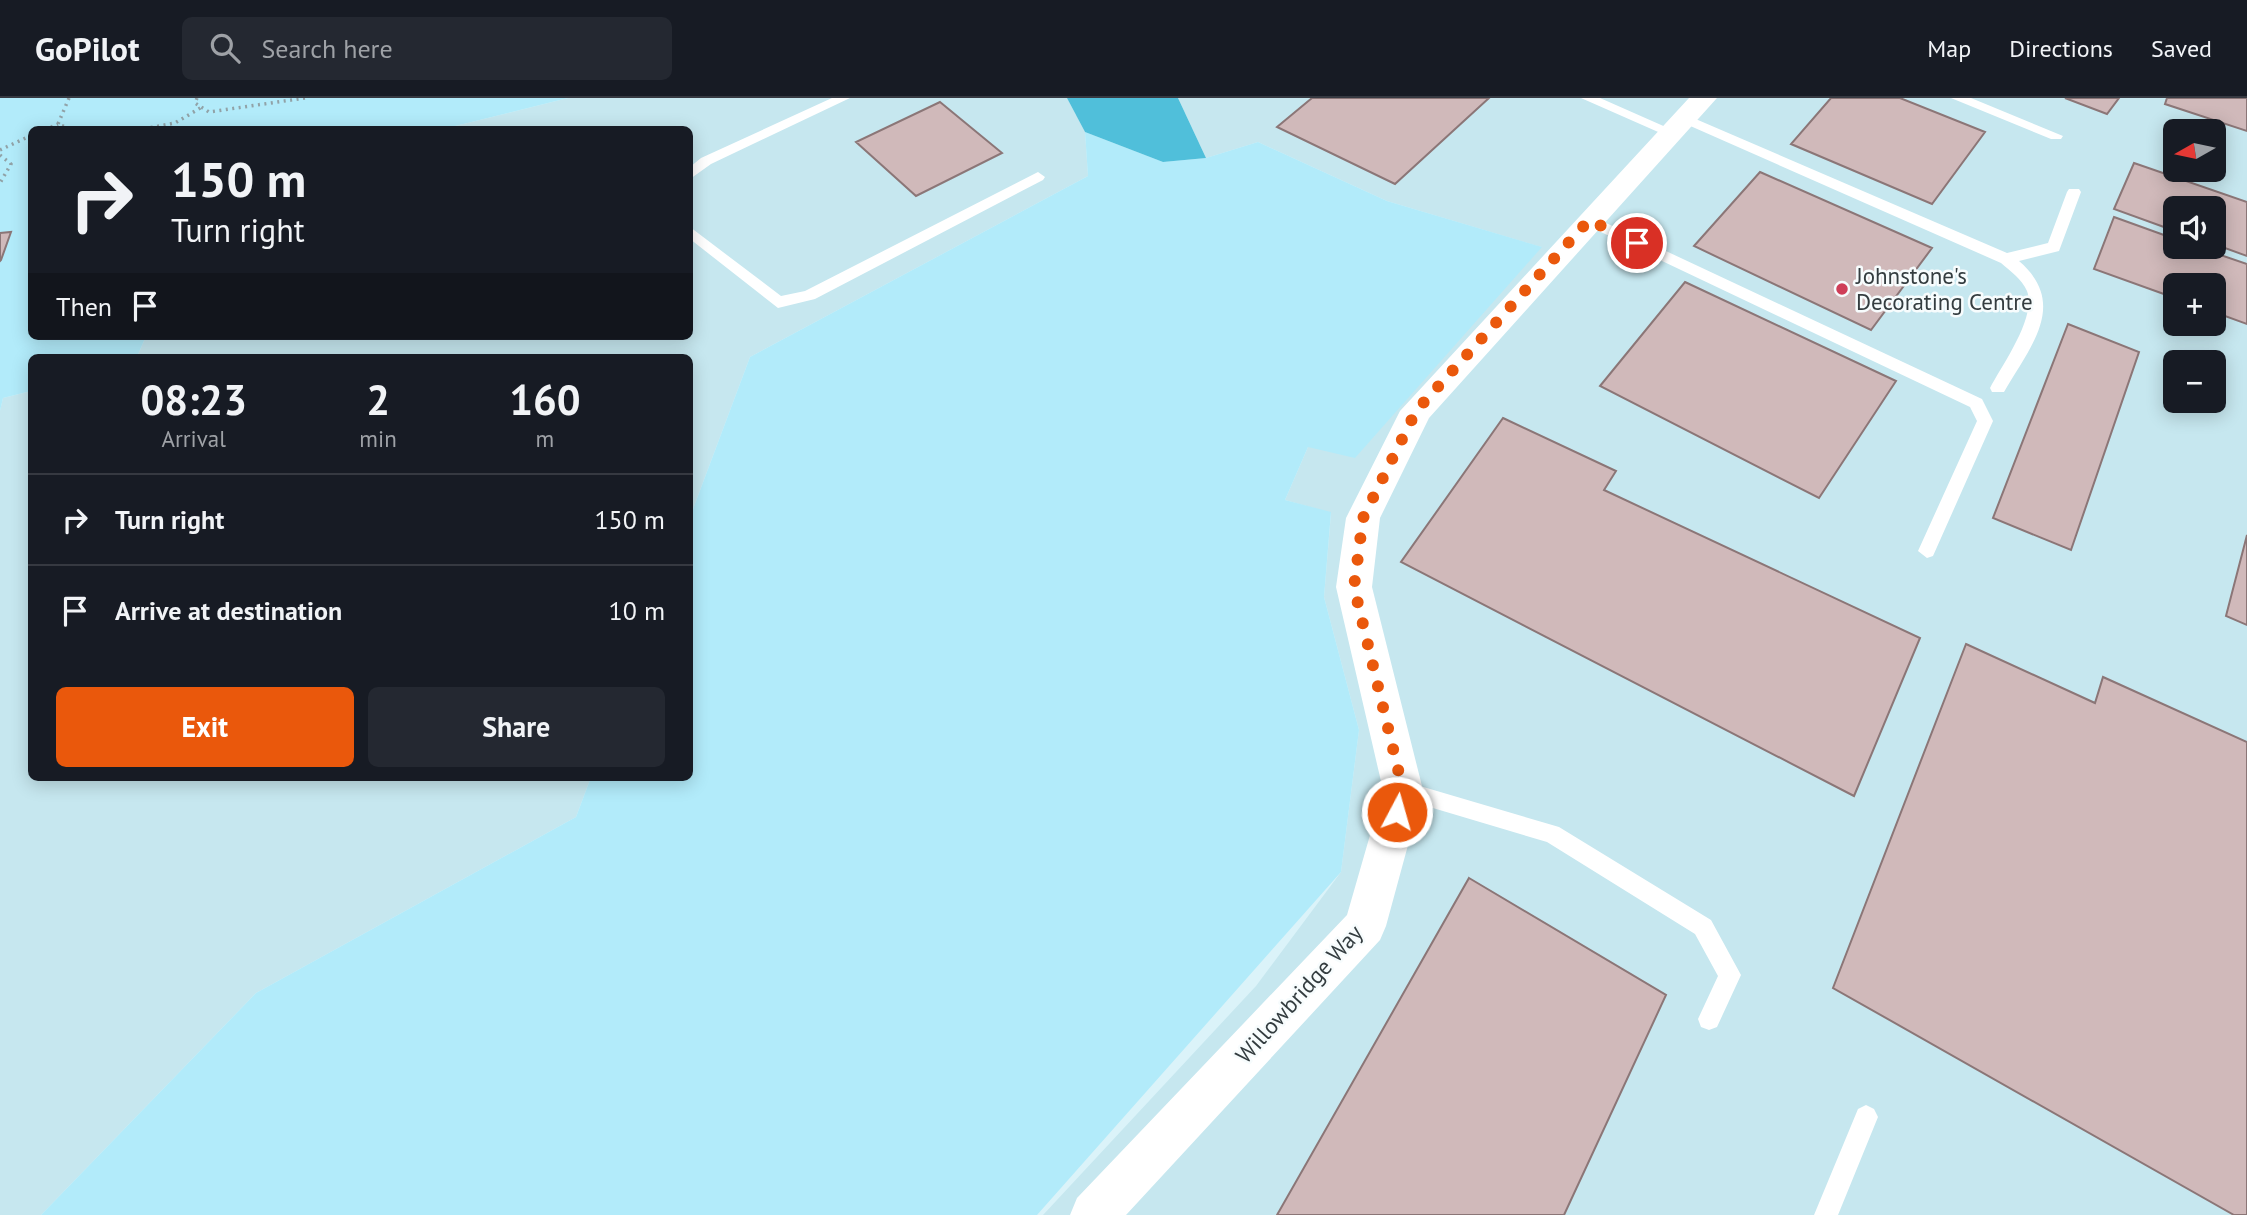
<!DOCTYPE html>
<html lang="en">
<head>
<meta charset="utf-8">
<style>
  body { margin:0; font-family:"PT Sans",sans-serif; background:#242831; color:#f1f3f6; height:100vh; display:flex; flex-direction:column; font-size:26px; white-space:nowrap }
  * { box-sizing:border-box; margin:0 }
  p { font-size:23px; color:#9ea1a6 }
  .icon { flex:none; width:38px; height:38px; fill:none; stroke:currentColor; stroke-width:2; stroke-linecap:round; stroke-linejoin:round }
  .map { position:relative; flex:1; overflow:hidden }
  .panel { position:absolute; left:28px; top:256px; width:665px; height:427px; display:flex; flex-direction:column; background:#171b24; border-radius:10px; box-shadow:0 4px 18px #0003 }
  .panel>* { flex:none }
  .banner { position:absolute; left:28px; top:28px; width:665px; height:214px; border-radius:10px; box-shadow:0 4px 18px #0003; background:#171b24; color:#f1f3f6; overflow:hidden }
  .needle { width:46px; rotate:261deg }
  .controls { position:absolute; left:2163px; top:21px; display:grid; gap:14px }
  .controls a { display:grid; place-items:center; width:63px; height:63px; border-radius:10px; background:#171b24; box-shadow:0 4px 18px #0003; font-size:35px }
  .pin { position:absolute; display:grid; place-items:center; width:60px; height:60px; color:#fff; margin:-30px; border:4px solid #fff; border-radius:50%; box-shadow:0 2px 7px #0007 }
  .me { position:absolute; width:77px; margin:-38px; rotate:6deg; stroke-linejoin:round; filter:drop-shadow(0 0 5px #0008) }
  .turn { display:flex; align-items:center; gap:24px; height:147px; padding:0 28px; font-size:32px }
  .turn .icon { width:91px; height:91px; stroke-width:2.5 }
  .turn b { display:block; font-size:49px; line-height:60px }
  .then { display:flex; align-items:center; height:66px; padding:0 28px; background:#0003; gap:14px; font-size:26px }
  .eta { display:flex; justify-content:space-evenly; align-items:center; height:119px; text-align:center }
  .eta b { font-size:42px; font-weight:700; line-height:49px }
  .button { display:flex; gap:14px; margin-top:auto; padding:14px 28px }
  .button a { flex:1; height:80px; border-radius:10px; background:#ea580c; color:#fff; font-size:28px; font-weight:700; line-height:80px; text-align:center }
  .button a+a { background:#242831; color:#f1f3f6 }
  ul { padding:0; list-style:none }
  li { display:flex; align-items:center; gap:21px; height:91px; padding:0 28px; border-top:2px solid #363941 }
  li div { flex:1 }
  li b { display:block; font-size:26px }
  li em { font-style:normal }
  header { display:flex; align-items:center; gap:42px; box-sizing:border-box; height:98px; padding:0 35px; background:#171b24; border-bottom:2px solid #363941 }
  header strong { font-size:33px }
  nav { display:flex; gap:38px; margin-inline-start:auto; font-size:24px }
  .search { width:490px; height:63px; background:#242831; display:flex; align-items:center; gap:18px; box-sizing:border-box; padding:0 24px; border-radius:10px; color:#9ea1a6; font-size:26px }
  .map>svg:first-child { display:block }
  .built { fill:#c6e7ef; fill-rule:evenodd }
  .green { fill:#b2ebfa }
  .forest { fill:#50bfda }
  .building { fill:#d0b9ba; stroke:#8b7677; stroke-width:2 }
  .lines { fill:none; stroke-linecap:round; stroke-linejoin:round }
  .path { stroke:#91a2a7; stroke-width:3.5; stroke-dasharray:2 4.5; stroke-linecap:butt }
  .service { fill:#fff; fill-rule:evenodd }
  .minor { fill:#fff; fill-rule:evenodd }
  .route { stroke:#ea580c; stroke-width:12; stroke-dasharray:0 21.6 }
  .poi-dot { fill:#cf3e58; stroke:#f7fcfd; stroke-width:2.5 }
  .labels { text-anchor:middle; stroke-width:5; stroke-linejoin:round; paint-order:stroke }
  .poi-label { font-size:23px; fill:#343d40; stroke:#f7fcfd; text-anchor:start }
  .street-label { font-size:23px; fill:#343d40; stroke:#f7fcfd }
</style>
</head>
<body>
<header>
<strong>GoPilot</strong>
<div class="search"><svg class="icon" aria-label="search" viewBox="0 0 24 24"><circle cx="10" cy="10" r="6"/><path d="M15 15l6 6"/></svg>Search here</div>
<nav><a>Map</a><a>Directions</a><a>Saved</a></nav>
</header>
<div class="map">
<svg width="2247" height="1117" viewBox="0 0 2247 1117">
  <rect width="100%" height="100%" fill="#dbf3f9"/>
  <!-- built -->
  <path class="built" d="M568,0H1067L1085,34L1088,78L750,259L690,419V259H137L146,238H690V32L443,31Z
    M1178,0H2247V1117H1043L1256,888L1341,774L1359,632L1324,499L1331,415L1285,402L1308,349L1541,149L1387,103L1258,44L1206,60ZM2175,33H2214V72H2175ZM2175,110H2214V149H2175ZM2175,187H2214V226H2175ZM2175,264H2214V303H2175Z
    M31,293L32,679H591L576,719L256,895L41,1117H0V313L3,300Z"/>
  <!-- green -->
  <path class="green" d="M0,0H568L443,31L32,32V238H146L137,259H32L31,293L3,300L0,313Z
    M1085,34L1163,64L1206,60L1258,44L1387,103L1542,149L1355,360L1308,349L1285,402L1331,414L1324,499L1359,632L1341,774L1037,1117H41L256,895L576,719L591,679H690V419L750,259L1088,78Z"/>
  <!-- forest -->
  <path class="forest" d="M1067,0H1178L1206,60L1163,64L1085,34Z"/>
  <!-- building -->
  <path class="building" d="M1312,0H1489L1395,86L1277,29Z
    M1831,0H1900L1985,34L1932,106L1791,46Z
    M2065,0H2119L2107,16Z
    M2167,0H2247V33L2165,6Z
    M940,4L1002,55L916,98L856,44Z
    M2134,65L2247,104V158L2214,146V110H2175V133L2114,111Z
    M1760,74L1932,150L1871,232L1694,148Z
    M2114,119L2175,141V149H2197L2247,166V226L2214,214V187H2175V200L2094,171Z
    M11,134L1,162L0,163V135Z
    M1685,184L1896,283L1819,400L1600,288Z
    M2068,226L2139,254L2071,452L1993,420Z
    M1503,320L1616,373L1604,392L1920,540L1854,698L1401,464Z
    M2247,437V527L2226,518Z
    M1966,546L2095,605L2103,579L2247,644V1117H2234L1833,890Z
    M1469,780L1666,897L1564,1117H1277Z"/>
  <g class="lines">
    <!-- path -->
    <path class="path" d="M69,0L58,26L73,32
      M197,0L195,5L209,14L305,0
      M45,32L58,26
      M138,32L175,25L202,9
      M0,52L32,37
      M0,57L11,66L0,85"/>
    <!-- service -->
    <path class="service" d="M832,0H850L711,66L690,81V69L701,60Z
      M1581,0H1600L1677,34L1675,37H1665Z
      M1951,0H1971L2063,38L2061,41H2051Z
      M1684,16L2007,155L2048,145L2067,94L2069,91H2079L2081,94L2059,153L2019,163C2069,206 2030,249 2004,294H1992L1990,290C2002,267 2037,219 2027,193C2022,181 2010,173 2001,165L1679,23V17Z
      M1038,74L1045,79L1043,82L815,201L778,210L690,141V129L781,198L805,193Z
      M1589,117L1982,301L1993,323L1933,458L1927,460L1918,453L1977,323L1970,309L1584,126V118Z
      M1403,683L1559,729L1711,822L1741,877L1717,929L1709,932L1701,929L1698,921L1718,878L1695,836L1547,744L1396,699L1393,692L1396,685Z
      M1866,1007L1874,1011L1878,1019L1838,1117H1814L1858,1011Z"/>
    <!-- minor -->
    <path class="minor" d="M1689,0H1717L1429,320L1380,420L1372,489L1423,692L1386,828L1380,842L1126,1117H1070L1077,1100L1347,817L1383,692L1336,489L1346,420L1400,313Z"/>
  </g>
  <g class="lines">
    <!-- route -->
    <path class="route" d="M1397,714L1403,692L1354,489L1363,420L1416,313L1589,122L1637,145"/>
  </g>
  <!-- markers -->
  <circle class="poi-dot" cx="1842" cy="191" r="7"/>
  <g class="labels">
    <!-- poi labels -->
    <g class="poi-label">
      <text x="1856" y="186">Johnstone's<tspan x="1856" dy="26">Decorating Centre</tspan></text>
    </g>
    <!-- street labels -->
    <g class="street-label">
      <text transform="translate(1299 896) rotate(-48)" y="8">Willowbridge Way</text>
    </g>
  </g>
</svg>
<div class="controls">
<a><svg class="needle" viewBox="-14 -14 28 28"><path d="M0-13l5 13h-10z" fill="#e53935"/><path d="M0 13l5-13h-10z" fill="#9ea1a6"/></svg></a>
<a><svg class="icon" aria-label="sound" viewBox="0 0 24 24"><path d="M4 9h4l5-4v14l-5-4H4zM17 9q2 3 0 6"/></svg></a>
<a>+</a>
<a>−</a>
</div>
<div class="pin" style="left:1637px;top:145px;background:#d93025"><svg class="icon" aria-label="arrive" viewBox="0 0 24 24"><path d="M6 21V4h12l-3 4 3 4H6"/></svg></div>
<svg class="me" style="left:1397px;top:714px" viewBox="-20 -20 40 40"><circle r="17" fill="#ea580c" stroke="#fff" stroke-width="3"/><path d="M0-11L8 9 0 5-8 9z" fill="#fff"/></svg>
<div class="banner">
<div class="turn"><svg class="icon" aria-label="right" viewBox="0 0 24 24"><path d="M7 20v-9h11M14 6l5 5-5 5"/></svg><div><b>150 m</b>Turn right</div></div>
<div class="then">Then<svg class="icon" aria-label="arrive" viewBox="0 0 24 24"><path d="M6 21V4h12l-3 4 3 4H6"/></svg></div>
</div>
<section class="panel">
<div class="eta">
<div><b>08:23</b><p>Arrival</p></div>
<div><b>2</b><p>min</p></div>
<div><b>160</b><p>m</p></div>
</div>
<ul>
<li><svg class="icon" aria-label="right" viewBox="0 0 24 24"><path d="M7 20v-9h11M14 6l5 5-5 5"/></svg><div><b>Turn right</b></div><em>150 m</em></li>
<li><svg class="icon" aria-label="arrive" viewBox="0 0 24 24"><path d="M6 21V4h12l-3 4 3 4H6"/></svg><div><b>Arrive at destination</b></div><em>10 m</em></li>
</ul>
<div class="button"><a>Exit</a><a>Share</a></div>
</section>
</div>
</body>
</html>
